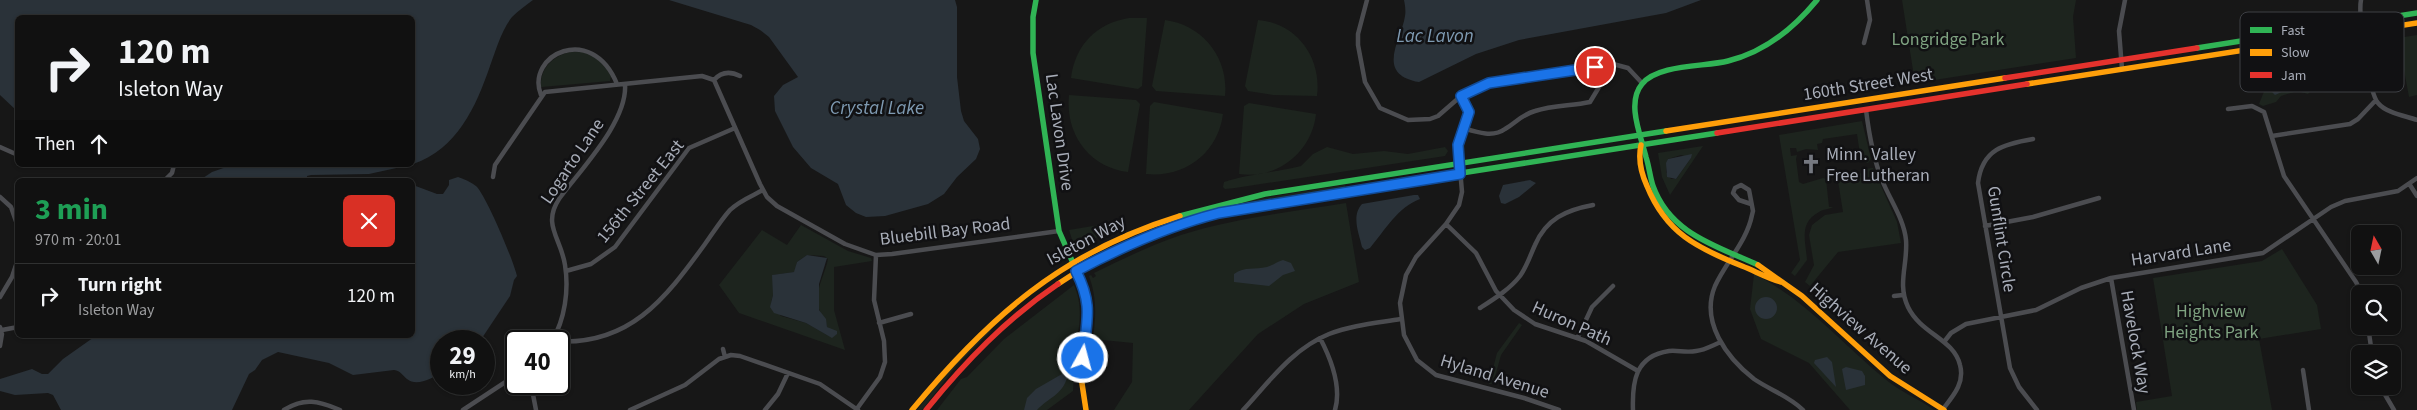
<!DOCTYPE html>
<html lang="en">
<head>
<meta charset="utf-8">
<style>
  body { margin:0; font-family:"Source Sans 3",sans-serif; background:#1a1a1a; color:#f1f3f6; height:100vh; display:flex; flex-direction:column; font-size:19px; white-space:nowrap }
  * { box-sizing:border-box; margin:0 }
  p { font-size:16px; color:#9c9d9f }
  .icon { flex:none; width:28px; height:28px; fill:none; stroke:currentColor; stroke-width:2; stroke-linecap:round; stroke-linejoin:round }
  .map { position:relative; flex:1; overflow:hidden }
  .drawer { position:absolute; left:15px; top:178px; width:400px; height:160px; display:flex; flex-direction:column; background:#111; border-radius:8px; box-shadow:0 1px 4px #0004,0 0 0 1px #303131 }
  .drawer>* { flex:none }
  .banner { position:absolute; left:15px; top:15px; width:400px; height:152px; border-radius:8px; box-shadow:0 1px 4px #0004,0 0 0 1px #303131; background:#111; color:#f1f3f6; overflow:hidden }
  .needle { width:32px; rotate:351deg }
  .tools { position:absolute; left:2351px; top:225px; display:grid; gap:10px }
  .tools a { display:grid; place-items:center; width:50px; height:50px; border-radius:8px; background:#111; box-shadow:0 1px 4px #0004,0 0 0 1px #303131; font-size:25px }
  .speed { position:absolute; left:430px; top:330px; display:flex; gap:10px; font-size:25px; font-weight:700; text-align:center }
  .speed>* { display:grid; place-content:center; width:65px; height:65px; border-radius:50%; background:#111; box-shadow:0 1px 4px #0004,0 0 0 1px #303131; line-height:1 }
  .speed small { font-size:12px; font-weight:400 }
  .speed .limit { border:2px solid #111; border-radius:8px; background:#fff; color:#111 }
  .pin { position:absolute; display:grid; place-items:center; width:42px; height:42px; color:#fff; margin:-21px; border:2px solid #fff; border-radius:50%; box-shadow:0 1px 5px #0007 }
  .me { position:absolute; width:55px; margin:-28px; rotate:7deg; stroke-linejoin:round; filter:drop-shadow(0 0 4px #0008) }
  .turn { display:flex; align-items:center; gap:18px; height:105px; padding:0 20px; font-size:22px }
  .turn .icon { width:65px; height:65px; stroke-width:2.5 }
  .turn b { display:block; font-size:35px; line-height:42px }
  .then { display:flex; align-items:center; height:48px; padding:0 20px; background:#0003; gap:10px; font-size:19px }
  .round { display:grid; place-items:center; flex:none; width:52px; height:52px; border-radius:8px; background:#1a1a1a }
  .head { display:flex; align-items:center; justify-content:space-between; height:85px; padding:0 20px }
  h1 { font-size:30px; font-weight:700; line-height:38px; color:#1e9e55 }
  ul { padding:0; list-style:none }
  li { display:flex; align-items:center; gap:15px; height:65px; padding:0 20px; border-top:1px solid #303131 }
  li div { flex:1 }
  li b { display:block; font-size:19px }
  li em { font-style:normal }
  .map>svg:first-child { display:block }
  .green { fill:#1d241e; fill-rule:evenodd }
  .water { fill:#2a3239 }
  .lines { fill:none; stroke-linecap:round; stroke-linejoin:round }
  .street { stroke:#4b4c50; stroke-width:4.5 }
  .fast { stroke:#30b455; stroke-width:5.5 }
  .slow { stroke:#ff9f0a; stroke-width:5.5 }
  .jam { stroke:#e5322d; stroke-width:5.5 }
  .route-casing { stroke:#114b97; stroke-width:12 }
  .route { stroke:#1a73e8; stroke-width:9 }
  .labels { text-anchor:middle; stroke-width:5; stroke-linejoin:round; paint-order:stroke }
  .park-label { font-size:18px; fill:#7fa381; stroke:#111113 }
  .street-label { font-size:18px; fill:#a8adb8; stroke:#111113 }
  .poi-label { font-size:18px; fill:#a8adb8; stroke:#111113; text-anchor:start }
  .water-label { font-size:19px; font-style:italic; fill:#7f9bb3; stroke:#111113 }
  .key { fill:#111113; stroke:#3e4045; stroke-width:1 }
  .key-label { font-size:14px; fill:#a8adb8 }
</style>
</head>
<body>
<div class="map">
<svg width="2417" height="410" viewBox="0 0 2417 410">
  <rect width="100%" height="100%" fill="#171717"/>
  <!-- green -->
  <path class="green" d="M1902,0H2076L2073,17L2076,58L1915,83Z
    M1129,18H1147L1142,86L1138,89L1071,78C1075,45 1097,23 1129,18Z
    M1165,20C1203,25 1229,58 1225,96L1156,91L1152,86Z
    M1258,20C1297,23 1322,58 1317,96L1273,95L1248,91L1245,86Z
    M2417,35V95L2409,97L2398,38Z
    M2350,45L2359,53L2361,65L2319,82L2308,94L2297,91L2281,96L2276,102L2263,106L2259,104L2265,89L2260,60ZM2273,74H2299L2286,89L2271,91L2269,84Z
    M574,51C592,52 602,61 611,76L610,81L541,87C540,67 554,55 574,51Z
    M1069,95L1136,100L1140,104L1128,172C1089,167 1065,134 1069,95Z
    M1154,102L1223,114C1218,153 1185,178 1146,174L1150,106Z
    M1249,103L1316,114C1312,152 1277,180 1239,174L1244,106Z
    M1862,121L1871,159L1868,163L1861,161L1857,134L1823,139L1822,143L1817,144L1818,150L1806,149L1797,152L1796,148H1790L1791,156L1797,155L1796,159L1799,182L1803,184L1823,178L1826,179L1829,207H1833C1830,209 1823,209 1819,212C1798,223 1806,242 1807,260L1795,276L1791,273L1800,260L1779,135Z
    M1703,146L1670,195L1662,177L1658,153ZM1681,155L1691,158L1676,179H1671L1666,172L1668,159Z
    M1327,147L1353,154L1384,151L1408,154L1445,147L1448,151L1445,156L1235,188L1225,189L1223,187L1224,182C1248,174 1277,172 1301,166L1313,154Z
    M1873,168L1897,222L1901,243L1838,252L1810,286L1805,282L1814,265L1809,235L1812,225L1825,215L1843,212L1838,181L1834,180V174L1836,173L1837,177L1863,173L1864,169Z
    M1345,185V188L1245,204L1170,224L1168,221L1232,203Z
    M1346,203L1359,282L1304,304L1258,334L1189,410H1114L1132,382L1133,343L1093,339C1096,316 1097,298 1089,276L1091,275L1093,278L1096,276L1094,273C1123,259 1151,245 1181,235C1234,218 1291,212 1346,203Z
    M1117,222L1111,225L1109,231L1075,249L1069,230Z
    M801,225L848,251L871,258L872,261L834,267V310L845,350L739,313L719,285L762,230L787,245ZM807,255L824,256L828,259C825,275 813,293 819,309C822,316 826,319 827,327L832,330L829,336L806,323L781,316L771,303L773,295V275L795,272L797,262Z
    M2282,249L2317,305L2321,329L2259,339L2272,410H2137L2136,402L2172,396L2153,278L2262,261Z
    M1754,274C1806,300 1841,343 1885,379C1900,392 1919,399 1934,410H1850L1809,363L1761,339L1750,309Z
    M1074,285C1086,312 1076,336 1074,363C1073,372 1074,382 1073,391L1047,410H937L961,379L967,377L1004,339Z
    M1519,323L1522,325L1501,355L1493,384H1489L1497,353Z
    M988,329L991,331L957,365L922,410H917L952,366Z"/>
  <!-- water -->
  <path class="water" d="M0,0H533C526,5 518,11 512,17C501,31 496,50 490,66C476,107 457,149 413,164L412,18H18L17,111L0,95Z
    M669,0H955L957,7V77L961,111L964,121L978,139L980,149L976,159L957,177L944,194L928,204L885,216L866,217L856,213L846,205L838,184L811,168L793,147L775,111L774,96L783,85L798,77L769,37L760,30L751,25Z
    M1404,0H1701L1666,13L1519,40L1476,54L1419,82C1374,74 1402,39 1405,16C1406,11 1405,5 1404,0Z
    M2293,61L2303,62C2305,73 2285,92 2275,95C2259,81 2281,66 2293,61Z
    M1692,154L1691,158L1676,179L1667,177L1666,163L1668,159Z
    M232,165H410L369,174L311,175L307,176V180H200L212,172Z
    M458,177C464,179 471,182 476,186C486,195 514,262 517,276L514,280L510,296L480,341H441V373C432,378 417,387 407,379C402,375 401,371 394,370L353,375L329,363L278,352L262,360L255,370L249,374L232,410H61L53,395L48,393L15,395L0,391V379L32,369L42,374H48L63,359L97,335H412L413,185L437,194H443L449,185V180Z
    M1530,180L1536,183L1519,197L1505,204L1501,203L1499,196L1503,185Z
    M1414,195H1418L1420,199C1398,207 1385,230 1370,248L1365,250L1362,247C1359,233 1351,216 1362,204Z
    M807,255L827,258L819,284V310L826,319L827,327L837,331V334L832,338L806,323L774,313L770,307L773,295L772,275L794,272L797,262Z
    M1283,260L1291,263L1295,271L1283,275L1269,286L1234,282V274C1245,266 1255,270 1267,267C1273,265 1277,262 1283,260Z
    M1755 308a11 11 0 1 1 22 0a11 11 0 1 1-22 0Z
    M1827,357L1832,362L1836,387L1814,363L1815,360Z
    M1846,367L1862,371L1865,376V385L1846,390L1842,369Z
    M1062,374L1065,375L1067,378C1062,395 1048,398 1037,410H1024L1027,398L1036,389Z"/>
  <g class="lines">
    <!-- street -->
    <path class="street" d="M1367,0L1358,34V45L1365,82L1380,108L1408,120L1430,119L1438,116L1461,96L1489,83L1613,64L1628,68L1642,83
      M2361,0C2358,14 2369,93 2378,103C2386,113 2406,116 2417,120
      M1864,43L1870,20L1867,0
      M2122,69L2119,31L2125,0
      M714,80C721,72 730,71 740,76
      M541,95C525,55 592,22 617,84
      M1461,96L1469,112L1458,145L1462,192L1459,205L1446,224L1416,257L1406,275L1400,303L1404,335L1417,360L1436,375L1524,398L1559,410
      M2228,109L2252,106L2264,112L2284,176L2356,282L2362,294
      M1866,110C1869,134 1873,158 1882,180C1890,200 1904,219 1906,240C1908,264 1897,284 1908,307C1921,334 1954,339 1960,365C1965,383 1953,396 1943,409
      M1463,128C1476,132 1493,138 1505,129C1517,122 1521,115 1535,111C1553,105 1572,106 1590,102L1613,64
      M2272,136L2350,124L2358,119L2376,100
      M2033,139C2004,144 1982,149 1978,183L2010,368L2019,387L2037,410
      M0,147L18,155
      M493,177L495,165L545,92L702,76L714,80L760,184L767,197L777,206L845,244L876,255L892,254L1059,231
      M165,180L172,173L174,165
      M2410,185L2417,196
      M0,197L11,207L18,227
      M1751,204L1739,200L1733,193L1735,188L1741,185L1749,190L1753,211L1752,215C1747,241 1726,262 1715,286C1700,322 1727,358 1754,379C1770,390 1789,396 1803,410
      M1446,224L1476,253L1496,291L1514,310L1535,324L1586,341L1638,371
      M1985,226L2033,217L2099,198
      M566,271L591,264L615,247L689,148L735,128
      M2111,278L2134,410
      M1894,296L1903,295
      M0,297L12,277L18,259
      M1480,308C1494,299 1510,289 1520,276C1527,266 1530,256 1535,245C1546,219 1566,210 1593,205
      M879,323L911,314
      M2368,326L2372,354
      M0,327L2,334L0,346
      M2,330L18,327
      M1578,337L1592,307L1613,286
      M1320,338C1331,359 1342,386 1335,410
      M552,341C565,319 569,290 565,265C561,238 542,225 559,199C581,169 628,121 625,84
      M553,341C629,347 665,299 705,244C713,233 721,220 730,210C739,201 752,196 763,190
      M1944,342L1951,333L1966,324L2036,310L2081,288L2111,278L2263,253L2331,207L2345,201L2398,191L2417,178
      M723,349L725,357
      M2303,370L2309,410
      M531,384L536,410
      M2380,386L2394,410
      M284,410C304,397 319,401 340,410
      M463,410L516,375
      M630,410L685,385L719,359L731,355L740,356L820,384L858,410
      M765,410L778,394L788,373
      M856,410L880,377L885,362L884,341L874,300L876,255
      M1243,410C1269,382 1292,349 1329,334C1352,325 1377,323 1401,319
      M1633,410C1632,382 1635,356 1669,351C1678,350 1686,353 1696,351C1705,350 1713,345 1721,342"/>
    <!-- fast -->
    <path class="fast" d="M1036,0L1033,17V53L1059,231L1084,288L1088,304L1086,325
      M2197,48L2417,13
      M1340,192L1717,133
      M1180,216L1265,194L1666,131
      M1758,265C1717,246 1670,234 1653,186C1650,177 1649,166 1646,157C1641,136 1626,103 1642,84C1658,64 1705,67 1728,61C1765,52 1794,28 1817,0"/>
    <!-- slow -->
    <path class="slow" d="M2027,84L2417,23
      M1666,131L2005,78
      M1641,145C1638,159 1641,173 1647,186C1666,233 1697,248 1742,266C1755,271 1767,278 1781,282
      M1758,265L1802,296L1890,376L1944,410
      M1058,284C1144,226 1239,208 1340,192
      M1086,325L1081,377L1086,410
      M912,410C989,317 1062,252 1180,216"/>
    <!-- jam -->
    <path class="jam" d="M2005,78L2197,48
      M1717,133L2027,84
      M926,410C965,362 1006,319 1058,284"/>
  </g>
  <g class="lines">
    <defs>
      <path id="route" d="M1083,358C1086,321 1094,307 1076,271C1123,246 1168,226 1219,213L1460,174L1458,145L1469,112L1461,96L1489,83L1595,67"/>
    </defs>
    <!-- route casing -->
    <use href="#route" class="route-casing"/>
    <!-- route -->
    <use href="#route" class="route"/>
  </g>
  <!-- icons -->
  <defs>
    <symbol id="church-bare" viewBox="-9 -9 18 18"><path d="M-1.2-6h2.4v3.5h3.3v2.4h-3.3V6h-2.4V-.1h-3.3v-2.4h3.3Z" fill="#757880" stroke="#111113" stroke-width="2.5" paint-order="stroke"/></symbol>
  </defs>
  <g fill-rule="evenodd">
    <use href="#church-bare" x="1797" y="150" width="28" height="28"/>
  </g>
  <g class="labels">
    <!-- park labels -->
    <g class="park-label">
      <text x="1948" y="45">Longridge Park</text>
      <text x="2211" y="317">Highview<tspan x="2211" dy="21">Heights Park</tspan></text>
    </g>
    <!-- street labels -->
    <g class="street-label">
      <text transform="translate(1868 84) rotate(-9)" y="6">160th Street West</text>
      <text transform="translate(1060 132) rotate(82)" y="6">Lac Lavon Drive</text>
      <text transform="translate(572 161) rotate(-56)" y="6">Logarto Lane</text>
      <text transform="translate(640 191) rotate(-51)" y="6">156th Street East</text>
      <text transform="translate(945 231) rotate(-7)" y="6">Bluebill Bay Road</text>
      <text transform="translate(2002 239) rotate(81)" y="6">Gunflint Circle</text>
      <text transform="translate(1086 240) rotate(-28)" y="6">Isleton Way</text>
      <text transform="translate(2181 252) rotate(-9)" y="6">Harvard Lane</text>
      <text transform="translate(1572 323) rotate(24)" y="6">Huron Path</text>
      <text transform="translate(1861 328) rotate(41)" y="6">Highview Avenue</text>
      <text transform="translate(2136 342) rotate(80)" y="6">Havelock Way</text>
      <text transform="translate(1495 376) rotate(17)" y="6">Hyland Avenue</text>
    </g>
    <!-- poi labels -->
    <g class="poi-label">
      <text x="1826" y="160">Minn. Valley<tspan x="1826" dy="21">Free Lutheran</tspan></text>
    </g>
    <!-- water labels -->
    <g class="water-label">
      <text x="1435" y="42">Lac Lavon</text>
      <text x="877" y="114">Crystal Lake</text>
    </g>
  </g>
  <!-- legend -->
  <rect x="2240" y="12" width="164" height="80" rx="8" class="key"/>
  <rect x="2250" y="27" width="22" height="6" fill="#30b455"/>
  <rect x="2250" y="49" width="22" height="7" fill="#ff9f0a"/>
  <rect x="2250" y="72" width="22" height="6" fill="#e5322d"/>
  <g class="key-label">
    <text x="2281" y="35">Fast</text>
    <text x="2281" y="57">Slow</text>
    <text x="2281" y="80">Jam</text>
  </g>
</svg>
<div class="tools">
<a><svg class="needle" viewBox="-14 -14 28 28"><path d="M0-13l5 13h-10z" fill="#e53935"/><path d="M0 13l5-13h-10z" fill="#9c9d9f"/></svg></a>
<a><svg class="icon" aria-label="search" viewBox="0 0 24 24"><circle cx="10" cy="10" r="6"/><path d="M15 15l6 6"/></svg></a>
<a><svg class="icon" aria-label="layers" viewBox="0 0 24 24"><path d="M12 4l9 5-9 5-9-5zM3 14l9 5 9-5"/></svg></a>
</div>
<div class="speed"><div>29<small>km/h</small></div><div class="limit">40</div></div>
<div class="pin" style="left:1595px;top:67px;background:#d93025"><svg class="icon" aria-label="arrive" viewBox="0 0 24 24"><path d="M6 21V4h12l-3 4 3 4H6"/></svg></div>
<svg class="me" style="left:1083px;top:358px" viewBox="-20 -20 40 40"><circle r="17" fill="#1a73e8" stroke="#fff" stroke-width="3"/><path d="M0-11L8 9 0 5-8 9z" fill="#fff"/></svg>
<div class="banner">
<div class="turn"><svg class="icon" aria-label="right" viewBox="0 0 24 24"><path d="M7 20v-9h11M14 6l5 5-5 5"/></svg><div><b>120 m</b>Isleton Way</div></div>
<div class="then">Then<svg class="icon" aria-label="ahead" viewBox="0 0 24 24"><path d="M12 20V5M6 11l6-6 6 6"/></svg></div>
</div>
<section class="drawer">
<div class="head"><div><h1>3 min</h1><p>970 m · 20:01</p></div><a class="round" style="background:#d93025;color:#fff"><svg class="icon" aria-label="close" viewBox="0 0 24 24"><path d="M6 6l12 12M18 6L6 18"/></svg></a></div>
<ul>
<li><svg class="icon" aria-label="right" viewBox="0 0 24 24"><path d="M7 20v-9h11M14 6l5 5-5 5"/></svg><div><b>Turn right</b><p>Isleton Way</p></div><em>120 m</em></li>
</ul>
</section>
</div>
</body>
</html>
